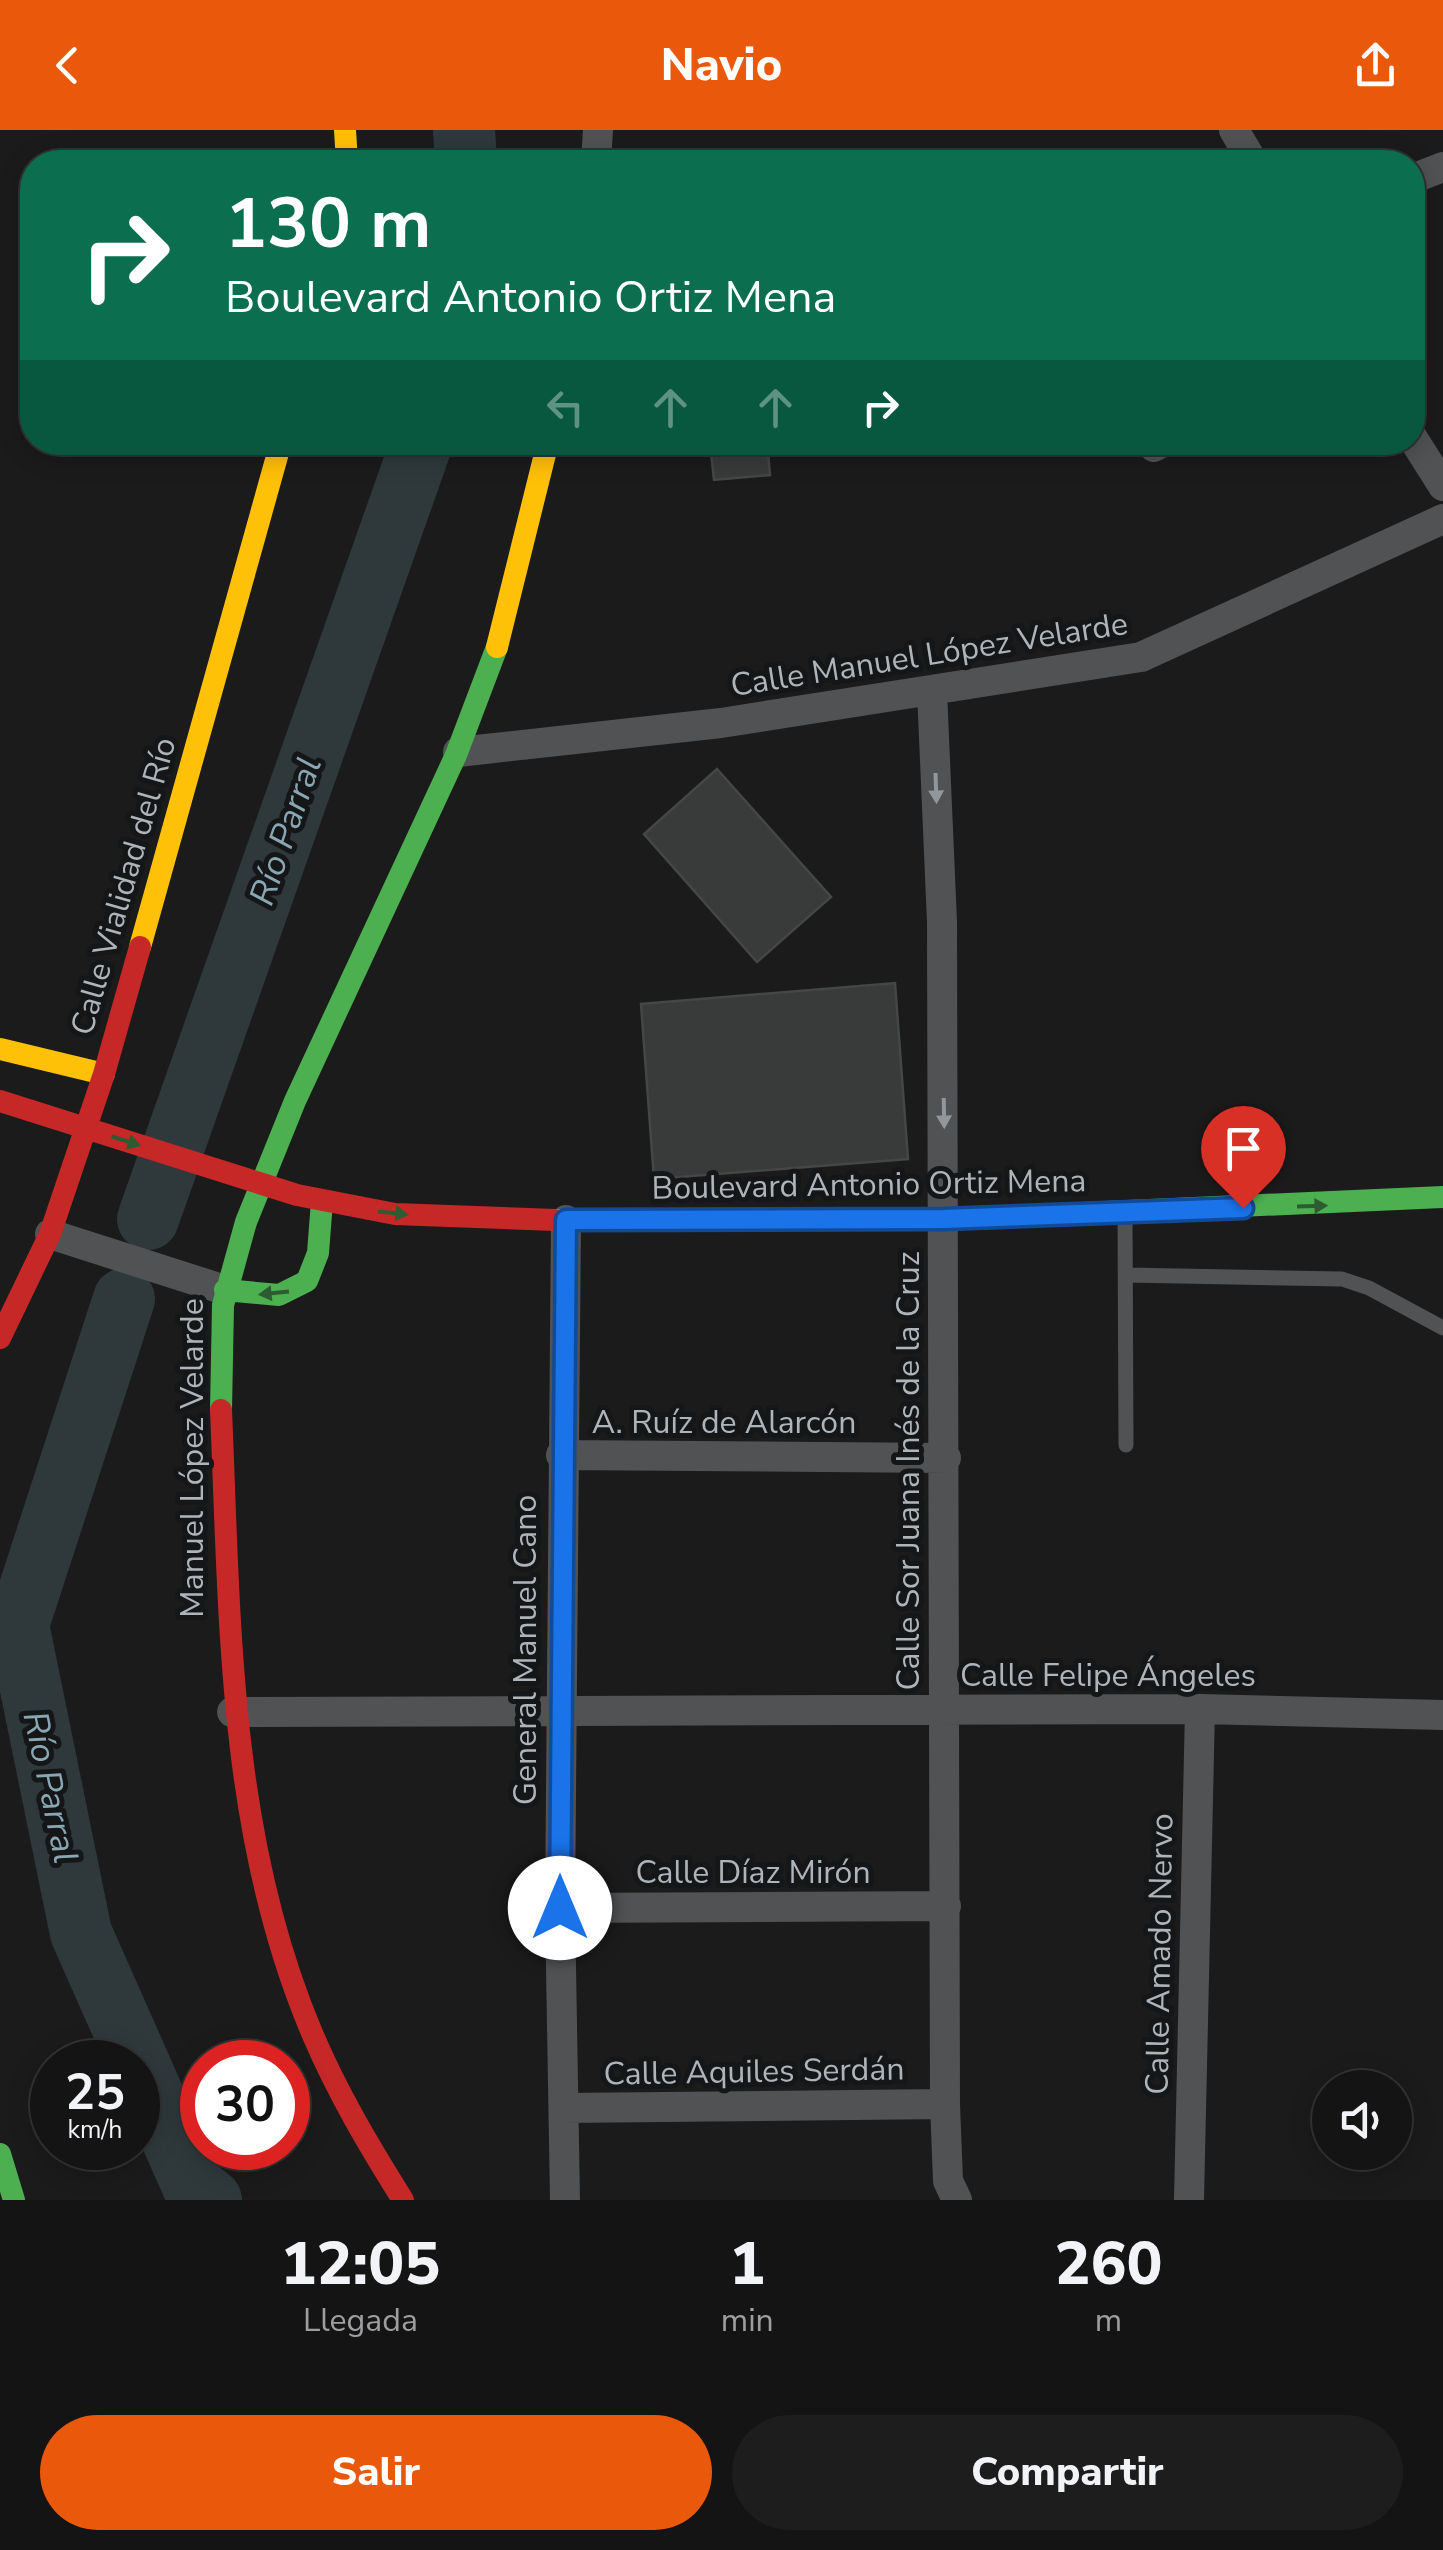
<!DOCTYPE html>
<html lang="es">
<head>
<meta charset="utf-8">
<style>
  body { margin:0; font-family:"Nunito Sans",sans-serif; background:#1d1d1d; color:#f1f3f6; height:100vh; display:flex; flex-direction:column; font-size:38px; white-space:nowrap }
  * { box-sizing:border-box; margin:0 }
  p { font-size:32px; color:#9d9ea0 }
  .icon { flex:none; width:55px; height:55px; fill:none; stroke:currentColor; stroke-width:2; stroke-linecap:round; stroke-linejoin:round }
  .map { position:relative; height:2070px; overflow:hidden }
  .side { display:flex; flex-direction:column; background:#141414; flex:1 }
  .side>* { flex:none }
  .hud { position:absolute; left:20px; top:20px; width:1405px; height:305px; border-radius:40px; box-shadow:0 5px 25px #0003,0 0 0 2px #333334; background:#0b6e4f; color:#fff; overflow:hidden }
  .tools { position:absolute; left:1312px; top:1940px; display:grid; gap:20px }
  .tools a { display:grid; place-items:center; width:100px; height:100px; border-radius:50%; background:#141414; box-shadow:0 5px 25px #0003,0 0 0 2px #333334; font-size:50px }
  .speed { position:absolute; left:30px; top:1910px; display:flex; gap:20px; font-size:50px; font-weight:700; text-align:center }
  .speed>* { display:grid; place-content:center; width:130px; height:130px; border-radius:50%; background:#141414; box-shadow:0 5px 25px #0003,0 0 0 2px #333334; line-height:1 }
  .speed small { font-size:25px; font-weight:400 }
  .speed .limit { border:15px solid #d22; background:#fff; color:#111 }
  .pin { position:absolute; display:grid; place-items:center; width:85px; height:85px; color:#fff; margin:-102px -42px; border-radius:50% 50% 50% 0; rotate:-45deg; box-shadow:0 0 10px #0007 }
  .pin .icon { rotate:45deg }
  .me { position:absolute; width:110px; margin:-55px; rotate:0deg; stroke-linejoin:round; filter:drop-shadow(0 0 8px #0008) }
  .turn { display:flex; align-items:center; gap:35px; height:210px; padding:0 40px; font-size:45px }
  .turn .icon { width:130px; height:130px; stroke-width:2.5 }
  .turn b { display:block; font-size:70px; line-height:85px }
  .lanes { display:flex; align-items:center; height:95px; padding:0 40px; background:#0003; justify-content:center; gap:50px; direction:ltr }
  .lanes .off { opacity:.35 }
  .eta { display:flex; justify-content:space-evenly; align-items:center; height:170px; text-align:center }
  .eta b { font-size:60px; font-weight:800; line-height:70px }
  .action { display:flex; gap:20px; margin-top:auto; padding:20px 40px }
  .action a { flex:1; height:115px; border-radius:60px; background:#ea580c; color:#fff; font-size:40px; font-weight:800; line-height:115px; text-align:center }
  .action a+a { background:#1d1d1d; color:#f1f3f6 }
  header { display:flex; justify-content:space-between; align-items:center; height:130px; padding:0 40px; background:#ea580c; color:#fff; font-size:45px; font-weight:800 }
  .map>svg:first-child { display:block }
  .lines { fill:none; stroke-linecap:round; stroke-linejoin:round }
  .river { stroke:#2f393c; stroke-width:62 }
  .building { fill:#393a3a; stroke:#444647; stroke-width:2.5 }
  .lane { stroke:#505254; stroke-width:15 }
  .street { stroke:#505254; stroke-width:30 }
  .fast { stroke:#4caf50; stroke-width:22 }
  .slow { stroke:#ffc107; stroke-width:22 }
  .jam { stroke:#c62828; stroke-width:22 }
  .oneway { fill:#92979b }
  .oneway2 { fill:#2e5b31 }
  .route-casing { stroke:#114b97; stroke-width:25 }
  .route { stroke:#1a73e8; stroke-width:18 }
  .labels { text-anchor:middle; stroke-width:10; stroke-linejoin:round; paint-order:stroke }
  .street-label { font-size:32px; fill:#aeb4ba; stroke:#151617 }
  .water-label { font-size:35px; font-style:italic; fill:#89a7b2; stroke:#151617 }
</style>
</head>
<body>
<header><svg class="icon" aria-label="back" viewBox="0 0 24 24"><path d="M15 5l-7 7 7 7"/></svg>Navio<svg class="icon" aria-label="share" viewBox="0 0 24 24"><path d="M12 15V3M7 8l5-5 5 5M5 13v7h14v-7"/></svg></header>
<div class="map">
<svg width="1443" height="2070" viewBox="0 0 1443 2070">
  <rect width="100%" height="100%" fill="#1b1b1b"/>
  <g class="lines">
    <!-- river -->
    <path class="river" d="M464,0L466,32
      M148,1089L422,312
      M124,1169L18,1495L81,1803L193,2056L211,2070"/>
  </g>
  <!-- building -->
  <path class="building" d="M710,312H767L770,345L714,350Z
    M717,639L831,767L757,832L644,704Z
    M895,853L908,1029L654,1049L641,874Z"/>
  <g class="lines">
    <!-- lane -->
    <path class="lane" d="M1125,1084L1126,1315
      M1126,1145L1342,1149L1369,1158L1443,1198"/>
    <!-- street -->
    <path class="street" d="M1234,0L1253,32
      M596,32L598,0
      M1412,49L1443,37
      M1412,307L1443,356
      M1154,317L1163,312
      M932,561L942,792L945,1974L948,2051L957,2070
      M458,622L721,593L1141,527L1443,389
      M50,1104L225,1160
      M561,1325L946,1328
      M232,1582L1200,1579L1443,1585
      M560,1778L946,1776
      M565,1978L945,1974
      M565,2070L560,1778L566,1090
      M1189,2070L1200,1579"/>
    <!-- fast -->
    <path class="fast" d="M947,1089L1443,1067
      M225,1160L279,1165L307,1151L318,1123L322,1071
      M221,1280L223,1175L246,1092L295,971L456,625L497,517
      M0,2024L14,2070"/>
    <!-- slow -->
    <path class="slow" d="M345,0L347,32
      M497,517L548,312
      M140,817L281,312
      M0,919L104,944
      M555,1090L947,1089"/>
    <!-- jam -->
    <path class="jam" d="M0,971L297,1065L395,1084L555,1090
      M0,1208L50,1104L104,944L140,817
      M221,1280C230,1490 228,1705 312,1903C337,1962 369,2016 403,2070"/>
  </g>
  <!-- one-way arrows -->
  <defs><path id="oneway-solid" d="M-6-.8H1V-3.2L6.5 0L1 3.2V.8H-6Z" transform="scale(2.5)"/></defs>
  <g class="oneway">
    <use href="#oneway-solid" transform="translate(936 658) rotate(88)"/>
    <use href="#oneway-solid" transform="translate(944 983) rotate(89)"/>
  </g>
  <g class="oneway2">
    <use href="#oneway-solid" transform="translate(126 1011) rotate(18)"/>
    <use href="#oneway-solid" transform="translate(1312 1076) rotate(-2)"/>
    <use href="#oneway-solid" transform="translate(393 1083) rotate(6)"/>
    <use href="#oneway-solid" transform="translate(274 1163) rotate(174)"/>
  </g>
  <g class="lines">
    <defs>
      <path id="route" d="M560,1778L566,1090L944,1089L1243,1078"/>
    </defs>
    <!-- route casing -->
    <use href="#route" class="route-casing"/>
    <!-- route -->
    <use href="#route" class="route"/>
  </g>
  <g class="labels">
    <!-- street labels -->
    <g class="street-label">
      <text transform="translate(929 524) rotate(-9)" y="11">Calle Manuel López Velarde</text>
      <text transform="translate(123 756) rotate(-74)" y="11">Calle Vialidad del Río</text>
      <text transform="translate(869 1054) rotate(-1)" y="11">Boulevard Antonio Ortiz Mena</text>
      <text x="724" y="1303">A. Ruíz de Alarcón</text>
      <text transform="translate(192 1328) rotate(-90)" y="11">Manuel López Velarde</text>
      <text transform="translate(908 1341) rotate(-90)" y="11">Calle Sor Juana Inés de la Cruz</text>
      <text transform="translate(525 1520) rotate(-90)" y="11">General Manuel Cano</text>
      <text x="1108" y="1556">Calle Felipe Ángeles</text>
      <text x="753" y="1753">Calle Díaz Mirón</text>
      <text transform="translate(1159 1824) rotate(-89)" y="11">Calle Amado Nervo</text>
      <text transform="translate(754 1941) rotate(-1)" y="11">Calle Aquiles Serdán</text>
    </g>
    <!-- water labels -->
    <g class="water-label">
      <text transform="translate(285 701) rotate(-71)" y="12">Río Parral</text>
      <text transform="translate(51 1657) rotate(78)" y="12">Río Parral</text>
    </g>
  </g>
</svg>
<div class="tools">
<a><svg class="icon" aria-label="sound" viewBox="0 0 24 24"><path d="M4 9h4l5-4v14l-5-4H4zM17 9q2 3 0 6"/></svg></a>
</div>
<div class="speed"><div>25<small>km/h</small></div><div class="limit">30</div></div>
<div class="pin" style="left:1243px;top:1078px;background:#d93025"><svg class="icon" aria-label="arrive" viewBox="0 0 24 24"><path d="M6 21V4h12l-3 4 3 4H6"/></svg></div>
<svg class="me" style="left:560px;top:1778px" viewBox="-20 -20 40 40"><circle r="19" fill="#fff"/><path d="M0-13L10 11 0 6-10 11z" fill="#1a73e8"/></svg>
<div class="hud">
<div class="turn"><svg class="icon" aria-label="right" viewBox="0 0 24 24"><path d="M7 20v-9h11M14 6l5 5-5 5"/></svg><div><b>130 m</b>Boulevard Antonio Ortiz Mena</div></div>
<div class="lanes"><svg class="icon off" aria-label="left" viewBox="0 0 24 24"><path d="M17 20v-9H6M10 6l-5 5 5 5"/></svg><svg class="icon off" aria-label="ahead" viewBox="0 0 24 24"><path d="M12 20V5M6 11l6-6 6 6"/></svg><svg class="icon off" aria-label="ahead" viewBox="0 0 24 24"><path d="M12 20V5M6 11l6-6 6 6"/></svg><svg class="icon" aria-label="right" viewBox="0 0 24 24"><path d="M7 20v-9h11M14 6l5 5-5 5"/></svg></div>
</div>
</div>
<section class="side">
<div class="eta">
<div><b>12:05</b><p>Llegada</p></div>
<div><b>1</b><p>min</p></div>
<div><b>260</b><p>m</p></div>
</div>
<div class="action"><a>Salir</a><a>Compartir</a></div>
</section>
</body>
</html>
